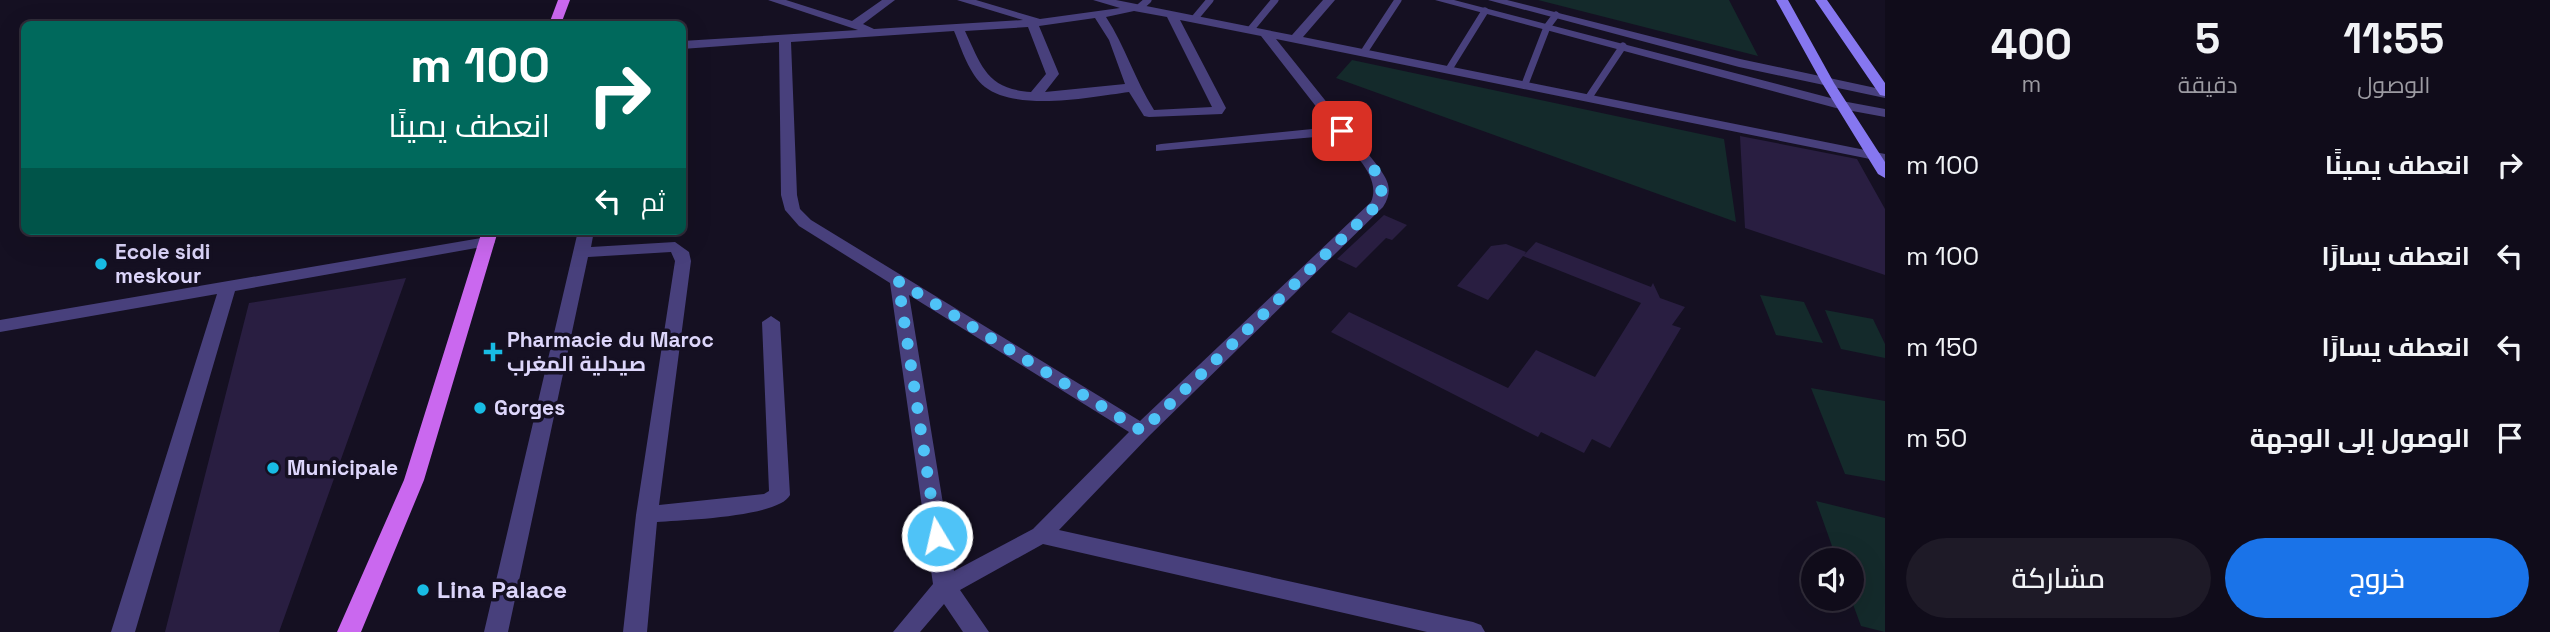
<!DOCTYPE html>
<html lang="ar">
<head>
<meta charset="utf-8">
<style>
  body { margin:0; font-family:"Space Grotesk",Cairo,sans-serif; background:#1e1a27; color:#f1f3f6; direction:rtl; height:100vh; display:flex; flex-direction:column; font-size:26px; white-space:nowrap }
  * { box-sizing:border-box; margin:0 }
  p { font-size:23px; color:#9c9ba2 }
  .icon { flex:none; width:38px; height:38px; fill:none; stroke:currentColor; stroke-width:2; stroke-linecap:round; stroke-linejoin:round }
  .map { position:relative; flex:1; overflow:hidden; direction:ltr }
  .drawer { display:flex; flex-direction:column; background:#100c1a; width:665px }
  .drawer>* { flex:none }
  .top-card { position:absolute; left:21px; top:21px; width:665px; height:214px; border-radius:10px; box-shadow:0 7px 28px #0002,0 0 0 2px #302c39; direction:rtl; background:#00695c; color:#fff; overflow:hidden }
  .tools { position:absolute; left:1801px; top:548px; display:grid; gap:14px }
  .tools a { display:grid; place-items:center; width:63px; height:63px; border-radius:50%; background:#100c1a; box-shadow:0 7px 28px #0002,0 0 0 2px #302c39; font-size:35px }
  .pin { position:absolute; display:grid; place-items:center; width:60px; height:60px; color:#fff; margin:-30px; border-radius:14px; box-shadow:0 4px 10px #0006 }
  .me { position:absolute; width:77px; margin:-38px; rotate:351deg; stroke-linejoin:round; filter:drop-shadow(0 0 5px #0008) }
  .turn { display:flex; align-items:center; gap:24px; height:147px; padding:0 21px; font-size:32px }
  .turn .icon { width:91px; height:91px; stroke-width:2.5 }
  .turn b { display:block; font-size:49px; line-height:60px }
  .then { display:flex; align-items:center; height:66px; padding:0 21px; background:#0003; gap:14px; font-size:26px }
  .eta { display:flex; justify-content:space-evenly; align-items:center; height:119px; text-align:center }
  .eta b { font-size:42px; font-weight:600; line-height:49px }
  .cta { display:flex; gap:14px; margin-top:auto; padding:14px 21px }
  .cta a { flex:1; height:80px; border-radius:42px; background:#1a73e8; color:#fff; font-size:28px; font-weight:600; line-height:80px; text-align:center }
  .cta a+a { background:#1e1a27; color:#f1f3f6 }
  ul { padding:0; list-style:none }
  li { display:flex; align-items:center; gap:21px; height:91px; padding:0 21px }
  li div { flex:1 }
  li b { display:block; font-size:26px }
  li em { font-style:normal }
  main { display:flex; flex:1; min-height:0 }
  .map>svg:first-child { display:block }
  .green { fill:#142a2b }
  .building { fill:#291e41 }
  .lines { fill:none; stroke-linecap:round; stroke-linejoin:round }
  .lane { stroke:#48407c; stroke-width:7 }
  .street { fill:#48407c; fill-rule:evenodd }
  .secondary { fill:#8677f0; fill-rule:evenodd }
  .primary { fill:#ca68ef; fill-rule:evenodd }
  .route { stroke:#4fc3f7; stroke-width:12; stroke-dasharray:0 21.6 }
  .poi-dot { fill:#18bce4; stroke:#151022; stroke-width:2.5 }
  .labels { text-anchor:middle; stroke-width:7; stroke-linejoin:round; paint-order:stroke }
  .poi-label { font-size:21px; font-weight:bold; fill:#ddd6fb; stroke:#151022; text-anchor:start }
  .near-poi-label { font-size:24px; font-weight:bold; fill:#ddd6fb; stroke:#151022; text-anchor:start }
</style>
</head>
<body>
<main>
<section class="drawer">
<div class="eta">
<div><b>11:55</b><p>الوصول</p></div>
<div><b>5</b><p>دقيقة</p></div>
<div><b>400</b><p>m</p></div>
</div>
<ul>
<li><svg class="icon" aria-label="right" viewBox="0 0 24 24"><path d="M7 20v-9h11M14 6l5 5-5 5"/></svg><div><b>انعطف يمينًا</b></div><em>100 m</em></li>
<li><svg class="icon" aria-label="left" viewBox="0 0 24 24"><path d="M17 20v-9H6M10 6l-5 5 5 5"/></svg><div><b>انعطف يسارًا</b></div><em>100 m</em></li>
<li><svg class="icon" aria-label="left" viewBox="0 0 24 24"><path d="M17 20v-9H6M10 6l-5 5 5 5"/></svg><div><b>انعطف يسارًا</b></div><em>150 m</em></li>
<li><svg class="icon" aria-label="arrive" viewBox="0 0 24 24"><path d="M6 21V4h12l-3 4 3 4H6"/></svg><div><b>الوصول إلى الوجهة</b></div><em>50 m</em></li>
</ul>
<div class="cta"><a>خروج</a><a>مشاركة</a></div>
</section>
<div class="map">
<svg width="1885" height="632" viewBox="0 0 1885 632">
  <rect width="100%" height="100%" fill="#151022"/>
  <!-- green -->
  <path class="green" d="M1538,0H1729L1758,56Z
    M1352,60L1724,139L1736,222L1336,78Z
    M1760,295L1804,302L1823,343L1776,335Z
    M1825,310L1873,319L1885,344V358L1841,349Z
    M1811,388L1885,401V481L1845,474Z
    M1816,501L1885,518V632L1861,626L1851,599L1852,560H1837Z"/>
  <!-- building -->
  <path class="building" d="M1740,136L1857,159L1885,209V275L1745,228Z
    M1384,215L1407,225L1392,240L1386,238L1356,268L1337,259Z
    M1536,242L1651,287L1653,283L1660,298L1685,307L1672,325L1681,328L1610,448L1592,439L1584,453L1541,432L1538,437L1331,332L1349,312L1508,388L1536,350L1595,377L1641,303L1523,256L1488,300L1457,286L1491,246L1506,244L1526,252L1524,255Z
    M406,278L279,632H165L249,303Z"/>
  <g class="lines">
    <!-- lane -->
    <path class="lane" d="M1140,7L1148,0
      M1195,18L1210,0
      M1251,29L1275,0
      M1364,52L1398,0
      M1449,69L1485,11
      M1525,84L1547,27L1556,15
      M1589,97L1623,46"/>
    <!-- street -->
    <path class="street" d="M768,0H786L852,21L882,0H895L863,24L874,29L1023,20L957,0H976L1040,19L1120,8L1093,0H1116L1292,35L1323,0H1335L1303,37L1885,154V162L1276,39L1377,165C1388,180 1394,190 1383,207L1149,436L1059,530L1473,622L1481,625L1485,632H1427L1043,544L960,590L989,632H963L944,604L920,632H893L933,584L890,283L799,226L785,210L781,195L779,42L682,49V41L858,30ZM1134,11L1167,17L1212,107L1154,110C1135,80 1125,46 1106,17ZM1095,18L1109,40L1125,84L1045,92L1059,74L1039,26ZM1180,20L1261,36L1332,127L1161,144L1156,145V151L1338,135C1352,152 1382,177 1371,202L1140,421L811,220L800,209L797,195L791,42L954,31C962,50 969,74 985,87C1018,112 1092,97 1129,92L1144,116L1149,117L1222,114L1226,108ZM1028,27L1046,74L1031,92C987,89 982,67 965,31ZM909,295L1129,432L1033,529L954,571Z
      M1435,0H1454L1842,101L1885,109V117L1836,108Z
      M1488,0H1507L1740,59L1885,90V98L1739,67Z
      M578,231H594L591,247L675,242L689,252L691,261L659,505L764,494L769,491L762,322L771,316L780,322L790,495C779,517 684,520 657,522L647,632H623L636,515L675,261L671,252L588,257L508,632H484Z
      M487,237L495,242L493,245L235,291L135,632H111L217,294L0,332V320Z"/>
    <!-- secondary -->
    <path class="secondary" d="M1776,0H1788L1834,83L1885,162V178L1878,174L1822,83Z
      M1815,0H1827L1885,83V96L1880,95Z"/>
    <!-- primary -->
    <path class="primary" d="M558,0H570L561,24H549Z
      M482,231H498L424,480L361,632H337L404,480Z"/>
  </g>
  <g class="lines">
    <!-- route -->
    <path class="route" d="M937,536L898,281L1142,431L1378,204C1392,179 1358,150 1342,131"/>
  </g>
  <!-- markers -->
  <g class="poi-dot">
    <circle cx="101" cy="264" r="7"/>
    <path d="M489.5 341.5h7v7h7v7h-7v7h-7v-7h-7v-7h7z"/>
    <circle cx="480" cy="408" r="7"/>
    <circle cx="273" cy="468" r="7"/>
    <circle cx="423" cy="590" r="7"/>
  </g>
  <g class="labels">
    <!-- poi labels -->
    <g class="poi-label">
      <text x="115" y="259">Ecole sidi<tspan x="115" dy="24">meskour</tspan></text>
      <text x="507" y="347">Pharmacie du Maroc<tspan x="507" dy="24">صيدلية المغرب</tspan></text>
      <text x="494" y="415">Gorges</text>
      <text x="287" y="475">Municipale</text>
    </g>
    <!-- near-poi labels -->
    <g class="near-poi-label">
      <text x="437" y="598">Lina Palace</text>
    </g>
  </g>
</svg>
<div class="tools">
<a><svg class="icon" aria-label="sound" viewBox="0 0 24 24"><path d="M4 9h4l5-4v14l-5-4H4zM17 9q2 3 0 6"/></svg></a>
</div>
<div class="pin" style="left:1342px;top:131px;background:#d93025"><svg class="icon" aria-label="arrive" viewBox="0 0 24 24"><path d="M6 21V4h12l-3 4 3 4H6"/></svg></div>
<svg class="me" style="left:937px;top:536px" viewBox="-20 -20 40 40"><circle r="17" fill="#4fc3f7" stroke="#fff" stroke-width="3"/><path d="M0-11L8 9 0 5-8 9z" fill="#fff"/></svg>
<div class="top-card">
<div class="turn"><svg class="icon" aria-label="right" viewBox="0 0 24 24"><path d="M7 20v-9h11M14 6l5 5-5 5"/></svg><div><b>100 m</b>انعطف يمينًا</div></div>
<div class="then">ثم<svg class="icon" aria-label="left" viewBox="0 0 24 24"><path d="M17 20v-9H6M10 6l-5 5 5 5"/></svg></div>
</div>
</div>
</main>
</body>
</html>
